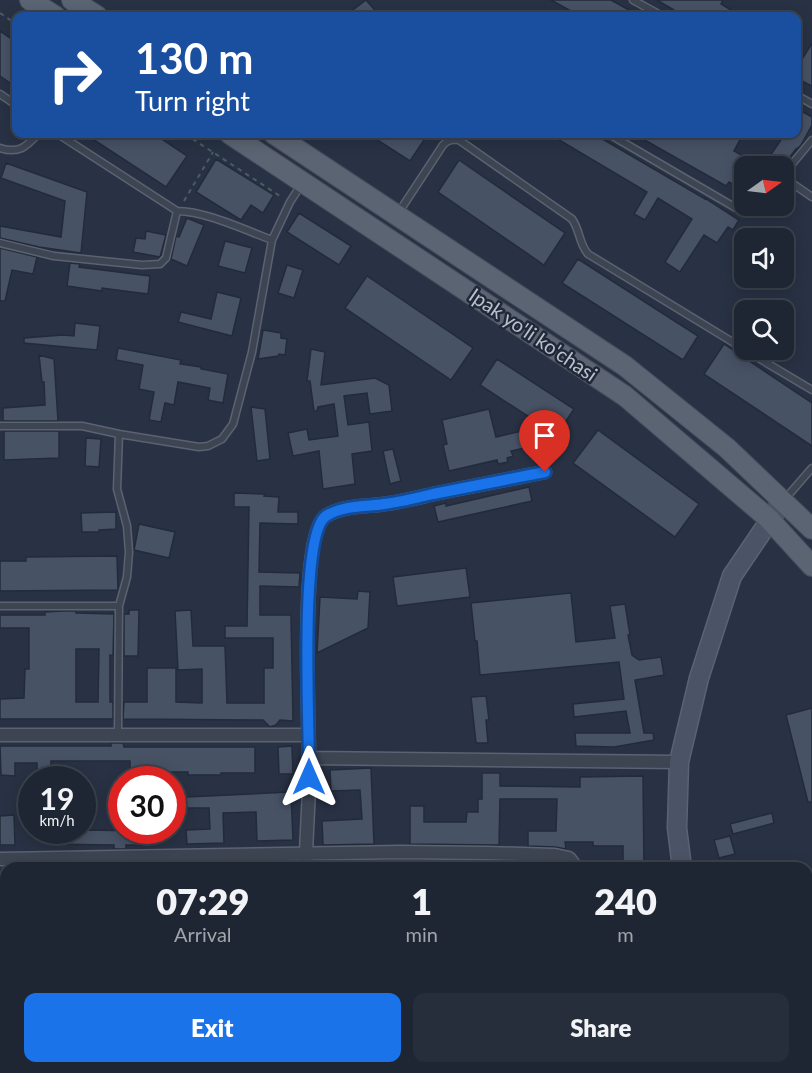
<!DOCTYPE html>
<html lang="en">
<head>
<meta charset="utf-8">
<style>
  body { margin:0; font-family:Lato,sans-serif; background:#262e3b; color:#f1f3f6; height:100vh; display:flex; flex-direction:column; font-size:22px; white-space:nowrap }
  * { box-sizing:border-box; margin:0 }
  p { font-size:20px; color:#a1a5ac }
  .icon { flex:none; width:33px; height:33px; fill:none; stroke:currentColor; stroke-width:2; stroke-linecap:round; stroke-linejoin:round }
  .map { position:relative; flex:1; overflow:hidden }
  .panel { position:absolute; left:0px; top:862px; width:813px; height:212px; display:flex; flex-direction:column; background:#1e2633; border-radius:18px 18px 0 0; box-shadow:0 3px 15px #0003,0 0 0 2px #3c434e }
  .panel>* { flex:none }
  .top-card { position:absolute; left:12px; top:12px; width:789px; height:126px; border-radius:12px; box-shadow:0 3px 15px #0003,0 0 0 2px #3c434e; background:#1a4fa0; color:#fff; overflow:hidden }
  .needle { width:39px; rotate:76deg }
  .fabs { position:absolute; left:734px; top:156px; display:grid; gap:12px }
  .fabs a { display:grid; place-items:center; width:60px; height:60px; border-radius:12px; background:#1e2633; box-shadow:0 3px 15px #0003,0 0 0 2px #3c434e; font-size:30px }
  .speed { position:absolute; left:18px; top:766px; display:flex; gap:12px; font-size:30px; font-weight:700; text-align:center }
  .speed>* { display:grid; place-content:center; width:78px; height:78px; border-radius:50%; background:#1e2633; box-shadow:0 3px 15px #0003,0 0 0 2px #3c434e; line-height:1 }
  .speed small { font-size:15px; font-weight:400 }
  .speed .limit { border:9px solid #d22; background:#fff; color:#111 }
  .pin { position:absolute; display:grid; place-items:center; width:51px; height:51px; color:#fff; margin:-62px -26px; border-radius:50% 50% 50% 0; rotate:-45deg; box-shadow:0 0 6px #0007 }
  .pin .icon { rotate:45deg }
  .me { position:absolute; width:66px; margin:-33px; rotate:0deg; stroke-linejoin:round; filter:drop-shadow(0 0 4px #0008) }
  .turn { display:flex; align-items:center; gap:21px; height:126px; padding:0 24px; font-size:27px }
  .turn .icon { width:78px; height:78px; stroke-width:2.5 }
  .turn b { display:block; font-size:42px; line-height:51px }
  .eta { display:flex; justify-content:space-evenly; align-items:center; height:102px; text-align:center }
  .eta b { font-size:36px; font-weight:800; line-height:42px }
  .button { display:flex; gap:12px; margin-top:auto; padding:12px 24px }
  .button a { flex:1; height:69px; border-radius:12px; background:#1a73e8; color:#fff; font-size:24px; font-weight:800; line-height:69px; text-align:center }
  .button a+a { background:#262e3b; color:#f1f3f6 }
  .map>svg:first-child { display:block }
  .building { fill:#475265; stroke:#232b3b; stroke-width:1.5; fill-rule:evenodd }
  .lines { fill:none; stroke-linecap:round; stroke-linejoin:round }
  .service-casing { stroke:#5b6271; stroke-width:9 }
  .minor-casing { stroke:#5b6271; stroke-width:15 }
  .secondary-casing { stroke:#5b6271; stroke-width:21 }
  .primary-casing { stroke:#464d5d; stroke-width:22 }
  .path { stroke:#495d61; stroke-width:2; stroke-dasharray:4.5 4.5; stroke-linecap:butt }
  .service { stroke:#3d4553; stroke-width:6 }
  .minor { stroke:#3d4553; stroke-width:12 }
  .secondary { stroke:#4b5366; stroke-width:18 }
  .primary { stroke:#5b6473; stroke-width:20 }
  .route-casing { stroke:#114b97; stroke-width:15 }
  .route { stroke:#1a73e8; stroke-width:10 }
  .labels { text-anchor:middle; stroke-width:5; stroke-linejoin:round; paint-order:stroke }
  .street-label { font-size:20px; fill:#bac0cd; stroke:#212939 }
</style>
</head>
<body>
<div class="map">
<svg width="812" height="1073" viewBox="0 0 812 1073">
  <rect width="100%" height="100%" fill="#283244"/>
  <!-- building -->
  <path class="building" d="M366,0L380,16H345Z
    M551,0H611L640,16H580Z
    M657,0H723L721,4L741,16H684Z
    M0,31L16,42V87L0,76Z
    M812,43V86L796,78V69Z
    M796,108L812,117V125L801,145L796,150V149L783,166H763L785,134H796Z
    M85,134H154L187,156L166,187Z
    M368,134H428L410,161Z
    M549,134H594L705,199V198L739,220L733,230L728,227L717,243L704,235L680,272L665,262L692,219L658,198L645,220L634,214L647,192Z
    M634,134H743L734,151L761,166H744V191L729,182L726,186Z
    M216,159L274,195L263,213L251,205L241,220L196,192Z
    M459,160L565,233L544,265L438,192Z
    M6,163L87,192L81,253L39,247L0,238V226L61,237L65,201L1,178Z
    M299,213L351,246L339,265L287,232Z
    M187,218L204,225L187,266L171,259L176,236L179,237Z
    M146,231L166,235L160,257L133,252L136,238L145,239Z
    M225,241L252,248L245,273L218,266Z
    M0,248L37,257L33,274L12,270L5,301H0Z
    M578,259L698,336L683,360L562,283Z
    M70,263L80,264L79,267L150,276L148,294L102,288V291L67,286Z
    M287,265L303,270L294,298L278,293Z
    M367,276L473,348L451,380L345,308Z
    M217,292L241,298L232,336L178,322L181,312L211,319Z
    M75,323L100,326L97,350L24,343V338L63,335L74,336Z
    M263,330L281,333V338L287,339L285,355L279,354L278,356L258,359Z
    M724,344L812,403V446L704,374Z
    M118,348L181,360L180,364L201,367V369L228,374L223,403L208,400L210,388L178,382L174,405L165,403L161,422L149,420L154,392L139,389L143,365L116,360Z
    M311,349L325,352L321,385L375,378L389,385L392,411L370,414L367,393L344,396L348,425L369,422L372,451L352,454L355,484L323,489L319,451L293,456L288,433L307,429L309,440L338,436L334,404L318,407L317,411H314L310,381H307Z
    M39,355L54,359L58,421H3V408L45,405L44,382H42Z
    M497,359L574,409L552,442L511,451L513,456L507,458L508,462L498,464L497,460L449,471L443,445L447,444L442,420L489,409L496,437L543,426L480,385Z
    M251,407L265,409L270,459L257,461Z
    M598,430L699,504L675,537L573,463Z
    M4,431H59V458L4,460Z
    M86,438L101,439L99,467L85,466Z
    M393,449L401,481L390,484L383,451Z
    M529,487L532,501L438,522L434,506L446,503V506Z
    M234,493L265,494L264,496L279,497L278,512H298V524L260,523L259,572L300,573L299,587L260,586V615H291L293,721L280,720L276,725L270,727L263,720L123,719L124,702H147V668H176V702L202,703V669L178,670L175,611L191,610L193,646H225L227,703H264V668H273V638H225V626H247L249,507H234Z
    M116,512V529L99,530V532H82L81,513Z
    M139,524L175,532L169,558L134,550Z
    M117,556L118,590L0,591V561H26V557Z
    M466,568L470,597L397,606L393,577Z
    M358,591L370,592L368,628L317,653L320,597L357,599Z
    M571,593L576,642L615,638L610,606L625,604L630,635H628L632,655L639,660L661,657L664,675L635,680L644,733H653L654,740L614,747L576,746L575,733H630L626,711L574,717L573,704L624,699L619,662L480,675L477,641H475L471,603Z
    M129,610H139L138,656H124V614H129Z
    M62,611H76V613L114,614L113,656L110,655V702H113V719H0V699L24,698L25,669H29V628H0V615H45V612ZM76,649H99L98,702H76Z
    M486,696L489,720H486L488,743H476L471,697Z
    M812,708V802H808L786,715Z
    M111,743H123L124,747H255V773H221V775H188V772H153V780H130V761H51V780H37V763H15V776L1,775L0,746H111Z
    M292,746L293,774H279L278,747Z
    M371,768L374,844L323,845L322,821L362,819L360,790L331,791L330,770Z
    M482,773H500V786L580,787V777L643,776L644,868H623V846H593V842H565L566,849L555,847L528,846V831H556L557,799H500L499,845L410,844V806H424V822H466L467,812H478V799H482Z
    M291,792L293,840L257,841L256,812L223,813L224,843L187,844L186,830L210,829L209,808H187L186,797Z
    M772,813L774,823L733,834L730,824Z
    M14,815L15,845H0V816Z
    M82,830L152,831V845H126V849H114V845L49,844L48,831H82Z
    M730,836L735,854L719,858L714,840Z
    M400,860L503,862V868H322V862Z
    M528,862L554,863L564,865L566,868H528Z"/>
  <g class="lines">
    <defs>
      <path id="service" d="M633,0L662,16
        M0,94L16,105
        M796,95L812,104
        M58,134L177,211C205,211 245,230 272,240
        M609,134L736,208L747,210L756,206
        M0,148C19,154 26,147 38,134
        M783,175L812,140
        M783,177L812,197
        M399,212L443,145C448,140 452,139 459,140L572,219C580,230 579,244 588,254L744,349
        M0,243L54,256L142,265L160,264L166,258L177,211
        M745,350L812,390
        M0,426H82L119,434L199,447L208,446L222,439L233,424L252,352L272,240L290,202L301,185
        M785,499L812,468
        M0,606H119
        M118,736L119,606L127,577L129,552L127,526L117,489L119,434
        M807,1012L812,1007
        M743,1073L748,1068"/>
      <path id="minor" d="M0,735H308
        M309,758L679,762
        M0,859L400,852L487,853L555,855L569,858L573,863L574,868
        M307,868L306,854C307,822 310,790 309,758C309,721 299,533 326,516C343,505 365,507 384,504C402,502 420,497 438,493C473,486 509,479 545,472
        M0,985H6
        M320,1068V1073
        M579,1068V1073"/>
      <path id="secondary" d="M682,868L677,828L679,762L699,678L732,576L778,508
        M706,1068V1073"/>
      <path id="primary" d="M30,0L55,16
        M72,0L97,16
        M230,134L625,396L769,519L812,566
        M274,134L625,366L727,448L812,529"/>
    </defs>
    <!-- service casing -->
    <use href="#service" class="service-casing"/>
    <!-- minor casing -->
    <use href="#minor" class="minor-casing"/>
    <!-- secondary casing -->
    <use href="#secondary" class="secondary-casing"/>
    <!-- primary casing -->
    <use href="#primary" class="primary-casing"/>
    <!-- path -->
    <path class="path" d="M0,13L16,24
      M185,134L283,198
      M184,201L213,152"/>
    <!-- service -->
    <use href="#service" class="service"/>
    <!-- minor -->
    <use href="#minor" class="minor"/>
    <!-- secondary -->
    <use href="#secondary" class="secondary"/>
    <!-- primary -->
    <use href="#primary" class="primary"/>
  </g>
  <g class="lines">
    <defs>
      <path id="route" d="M309,777C310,737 298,535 326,516C343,505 365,507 384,504C400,502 417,498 433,494C470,487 508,479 545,472"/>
    </defs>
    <!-- route casing -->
    <use href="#route" class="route-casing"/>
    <!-- route -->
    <use href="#route" class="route"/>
  </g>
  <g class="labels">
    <!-- street labels -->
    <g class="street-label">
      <text transform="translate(533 335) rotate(34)" y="7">Ipak yo'li ko'chasi</text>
    </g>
  </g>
</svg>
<div class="fabs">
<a><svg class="needle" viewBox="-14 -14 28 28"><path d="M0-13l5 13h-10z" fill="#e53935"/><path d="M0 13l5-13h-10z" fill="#a1a5ac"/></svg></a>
<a><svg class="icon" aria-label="sound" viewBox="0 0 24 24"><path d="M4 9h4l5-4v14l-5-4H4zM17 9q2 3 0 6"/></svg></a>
<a><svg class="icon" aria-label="search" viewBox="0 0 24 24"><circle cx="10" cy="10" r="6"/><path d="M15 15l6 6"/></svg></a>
</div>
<div class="speed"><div>19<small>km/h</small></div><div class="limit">30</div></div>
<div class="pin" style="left:545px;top:472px;background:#d93025"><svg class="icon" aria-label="arrive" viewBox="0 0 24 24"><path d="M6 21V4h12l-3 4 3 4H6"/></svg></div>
<svg class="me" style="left:309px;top:777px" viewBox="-20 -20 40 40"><path d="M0-17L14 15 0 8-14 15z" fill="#1a73e8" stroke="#fff" stroke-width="4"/></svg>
<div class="top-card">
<div class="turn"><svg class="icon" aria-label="right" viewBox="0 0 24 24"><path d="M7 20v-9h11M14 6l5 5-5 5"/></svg><div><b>130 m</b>Turn right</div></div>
</div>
<section class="panel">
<div class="eta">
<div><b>07:29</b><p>Arrival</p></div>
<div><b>1</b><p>min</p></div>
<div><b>240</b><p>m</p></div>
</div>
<div class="button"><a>Exit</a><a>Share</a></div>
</section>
</div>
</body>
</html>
